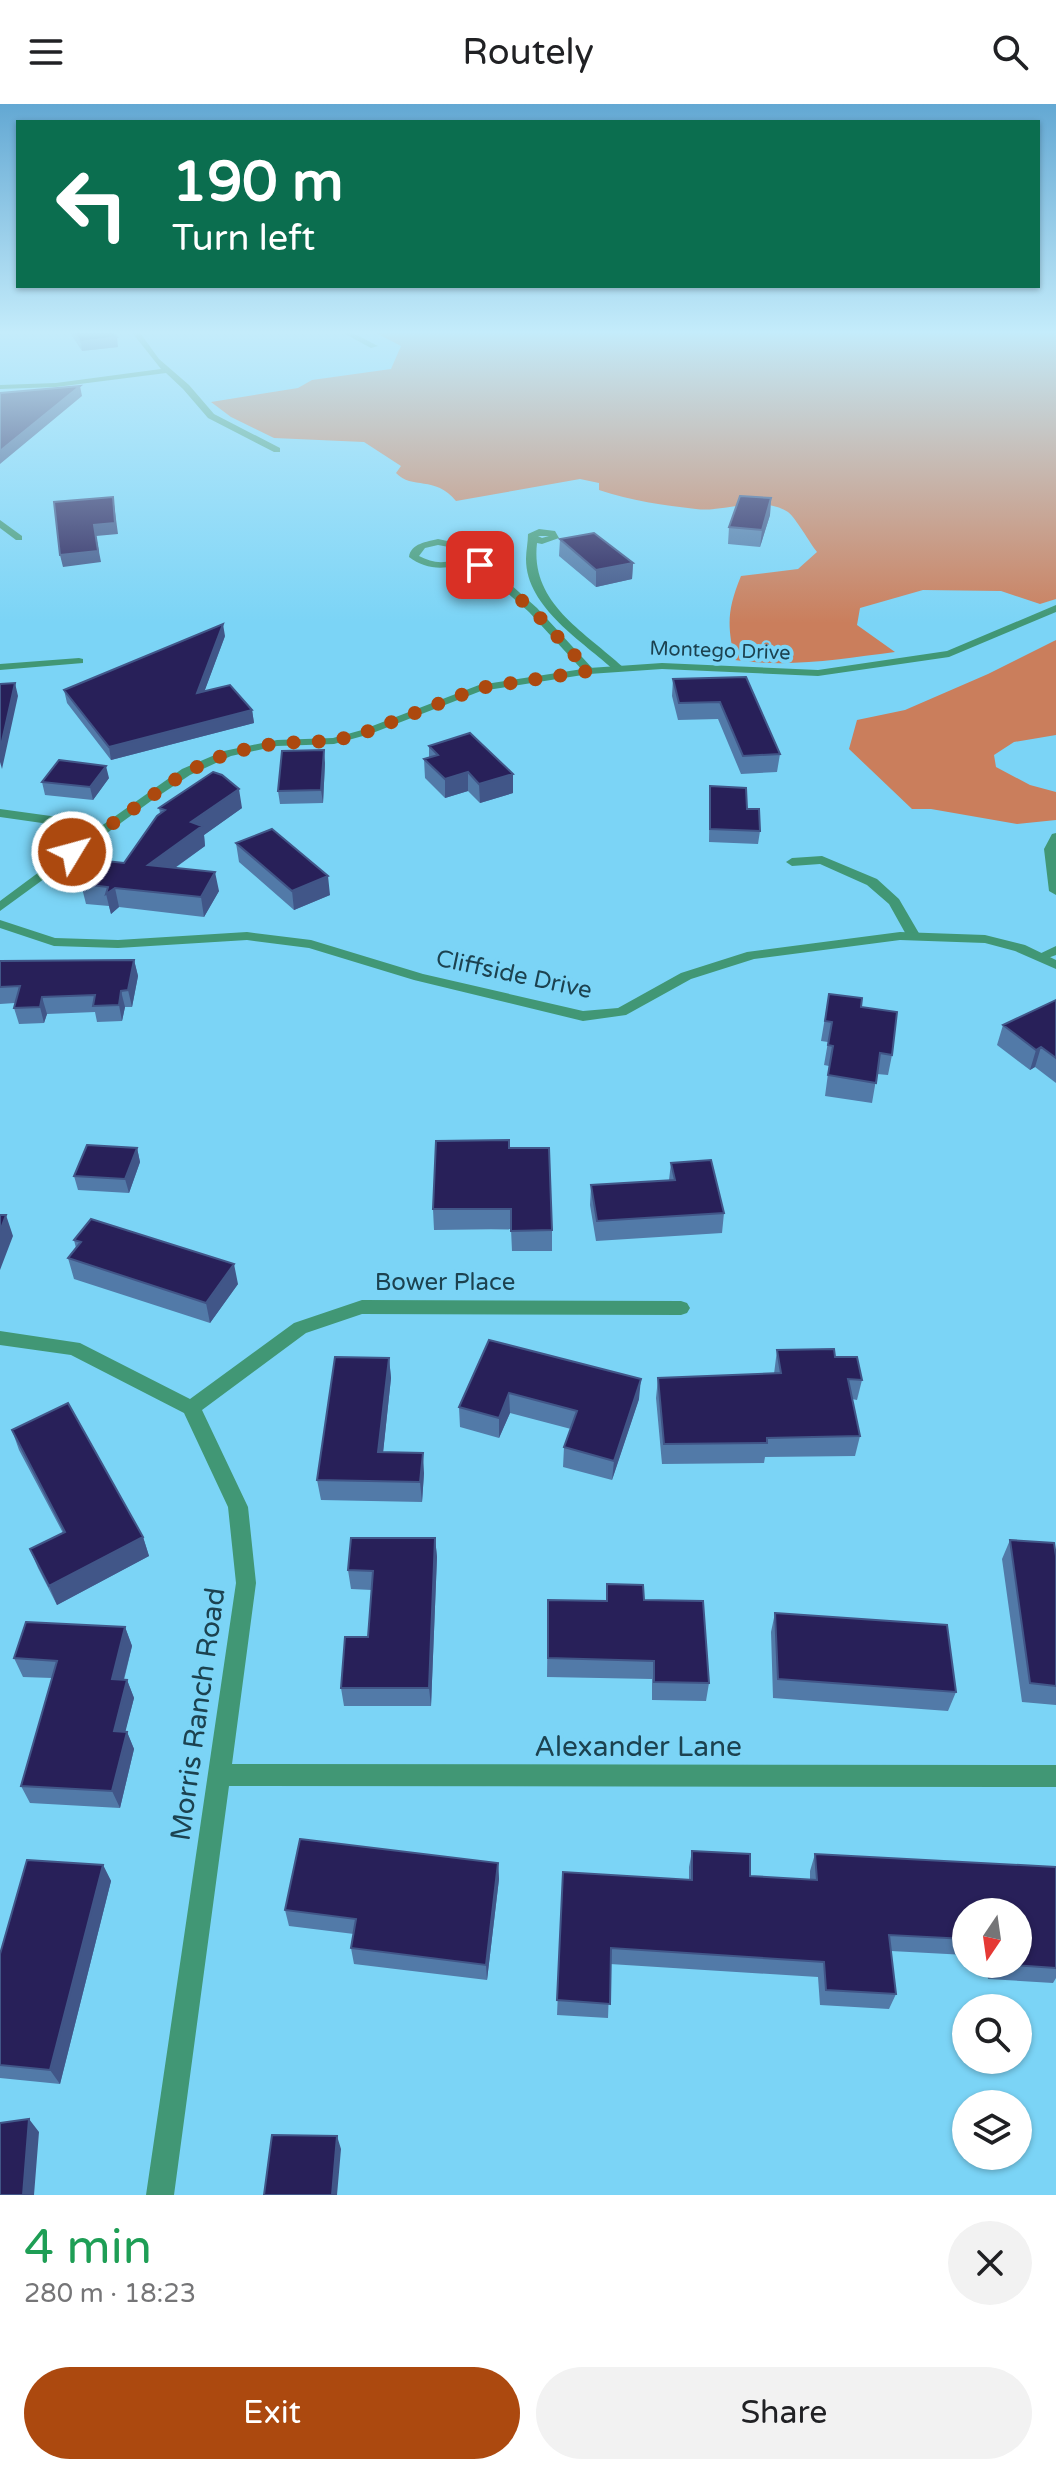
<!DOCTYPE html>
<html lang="en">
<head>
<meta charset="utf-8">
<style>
  body { margin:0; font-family:"Varela Round",sans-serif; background:#f2f2f2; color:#202124; height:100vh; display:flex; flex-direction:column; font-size:30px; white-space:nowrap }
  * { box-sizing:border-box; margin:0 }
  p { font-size:26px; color:#757577 }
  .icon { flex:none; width:44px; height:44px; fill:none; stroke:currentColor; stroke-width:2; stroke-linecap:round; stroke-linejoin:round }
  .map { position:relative; height:2091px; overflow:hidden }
  .sheet { display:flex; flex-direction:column; background:#fff; flex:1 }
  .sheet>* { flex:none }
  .top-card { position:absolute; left:16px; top:16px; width:1024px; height:168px; border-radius:0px; box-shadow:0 2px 6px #0004; background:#0b6e4f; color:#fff; overflow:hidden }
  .needle { width:52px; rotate:193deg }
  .tools { position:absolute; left:952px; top:1794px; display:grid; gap:16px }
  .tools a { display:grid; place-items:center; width:80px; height:80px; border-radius:50%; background:#fff; box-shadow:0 2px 6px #0004; font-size:40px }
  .pin { position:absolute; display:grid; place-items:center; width:68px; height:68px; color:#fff; margin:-34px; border-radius:16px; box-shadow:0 4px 12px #0006 }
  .me { position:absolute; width:88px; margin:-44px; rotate:53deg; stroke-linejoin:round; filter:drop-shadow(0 0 6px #0008) }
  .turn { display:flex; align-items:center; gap:28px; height:168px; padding:0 24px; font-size:36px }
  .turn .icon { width:104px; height:104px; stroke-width:2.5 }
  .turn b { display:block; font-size:56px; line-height:68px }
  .round { display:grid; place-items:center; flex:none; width:84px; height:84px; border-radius:42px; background:#f2f2f2 }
  .headline { display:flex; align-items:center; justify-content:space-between; height:136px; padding:0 24px }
  h1 { font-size:48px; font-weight:600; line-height:60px; color:#1e9e55 }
  .primary-button { display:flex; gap:16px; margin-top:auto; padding:16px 24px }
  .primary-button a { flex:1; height:92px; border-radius:48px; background:#ac490f; color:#fff; font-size:32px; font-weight:600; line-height:92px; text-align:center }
  .primary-button a+a { background:#f2f2f2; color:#202124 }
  header { display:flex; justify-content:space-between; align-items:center; height:104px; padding:0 24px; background:#fff; font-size:36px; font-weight:600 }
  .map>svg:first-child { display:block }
  .green { fill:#ca7e5c }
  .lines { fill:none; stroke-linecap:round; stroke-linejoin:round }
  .lane { fill:#419775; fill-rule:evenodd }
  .street { fill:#419775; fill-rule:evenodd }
  .wall { fill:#527aa8 }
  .shaded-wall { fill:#415688 }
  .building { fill:#282059; stroke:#415688; stroke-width:2 }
  .route { stroke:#ac490f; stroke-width:14; stroke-dasharray:0 25.2 }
  .labels { text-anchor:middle; stroke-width:8; stroke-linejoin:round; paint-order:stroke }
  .far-street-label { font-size:20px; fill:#1c4250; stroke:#7bd4f6 }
  .street-label { font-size:24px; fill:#1c4250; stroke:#7bd4f6 }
  .near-street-label { font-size:28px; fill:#1c4250; stroke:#7bd4f6 }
</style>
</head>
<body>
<header><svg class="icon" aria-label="menu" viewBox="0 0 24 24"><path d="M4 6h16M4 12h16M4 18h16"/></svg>Routely<svg class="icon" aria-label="search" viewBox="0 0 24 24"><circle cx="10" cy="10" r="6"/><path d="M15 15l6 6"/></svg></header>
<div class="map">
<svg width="1056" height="2091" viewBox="0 0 1056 2091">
  <rect width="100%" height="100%" fill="#7bd4f6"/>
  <!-- green -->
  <path class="green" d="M370,226H1056V495L1040,500L1001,487L923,486L860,504L857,521L895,548C840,555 790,564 735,556C727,522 727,506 741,472L798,465L817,448C810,439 795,413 788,408C759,390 726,409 696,405C664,401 631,397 599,386V379L580,375L456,397C435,371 412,386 396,369L401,362L364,338L274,334L231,313L211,298L298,284L312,276L391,265L401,242Z
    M1056,536V631L1014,638L994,651L996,663L1030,681L1056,688V716L1017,720L931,705H912L849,645L857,616L905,606L988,570Z"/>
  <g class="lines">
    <!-- lane -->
    <path class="lane" d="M539,425L555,427L559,434L542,440L537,439C530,499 584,527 623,563V567H615C584,538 526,504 526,455C526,447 528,438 528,430ZM538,432H549L542,434Z
      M438,435L466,441L537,504L593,565V569H585L529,508L469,455C451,467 427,467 409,453C411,439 427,438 438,435ZM438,441L460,445L464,450C449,461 434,460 419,452L425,444Z
      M1056,729V791L1049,787L1044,745L1052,730Z
      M822,752L877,775L899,795L920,831L918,834H908L889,800L867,781L820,760L792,762L786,758L792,754Z
      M1056,842V851L1040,857L1033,853Z"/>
    <!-- street -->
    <path class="street" d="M130,226H138L159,255L189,281L214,310L280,344V348H274L208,314L183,285L166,269L56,283L0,285V281L56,279L161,265Z
      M338,226H347L378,242L371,244Z
      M0,416L22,432V436H16L0,424Z
      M1056,501V508L949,553L818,572L662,565L589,570L481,587L370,630L334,640L277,642L231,652L190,671L151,697L0,807V797L89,731L56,721L0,713V705L58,713L97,725L182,665L224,647L277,636L333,634L362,626L479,581L589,564L662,559L818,566L947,547Z
      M79,554L83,555V559L0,566V560Z
      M0,816L55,834L118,836L247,828L311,836L423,870L583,907L618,904L681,869L747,848L900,828L985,831L1025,841L1056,856V865L1015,847L985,839L900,836L754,855L691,875L626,911L583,917L414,876L309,844L247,836L118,844L54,842L0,824Z
      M362,1196L681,1197L687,1199L690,1204L687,1209L681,1211L362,1210L306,1229L202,1306L248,1403L256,1479L232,1660L1056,1661V1683L229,1682L174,2091H146L236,1479L228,1403L184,1309L71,1251L0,1241V1227L80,1239L190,1295L294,1219Z"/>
  </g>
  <!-- wall -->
  <path class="wall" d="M68,226H111L118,243L82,247Z
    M771,394L770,411L760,443L728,440L729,423Z
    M560,435L633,459L632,475L596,483L559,452Z
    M225,532L204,588L252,606L254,619L111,656L67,599L64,586Z
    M746,573L780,650L777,668L741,670L718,615L678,616L672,592L673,575Z
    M429,642L513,689L480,699L468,687L445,694L425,674L424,655L429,654Z
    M325,659L323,699L280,700L278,687Z
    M109,674L93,696L45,691L42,678Z
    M710,682L747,705L760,727L758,740L709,738Z
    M159,704H242L204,731L205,742L175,764L219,787L204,813L119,803L111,810L109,802L86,800L81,780L124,759L160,709Z
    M236,739L330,791L294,806L239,758Z
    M134,856L138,872L132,903H125L122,917L97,918L95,908L47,910L44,919L19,920L14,904L15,899L0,900V857Z
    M829,890L861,903L892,951L888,971L877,970L872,999L825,992L829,962L824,961L828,938L821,937Z
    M1056,896V979L1035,963L1030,966L997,941L1003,921Z
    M137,1044L140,1058L129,1089L78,1086L74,1072Z
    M509,1044L552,1126V1147H512L511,1125L434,1126L433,1105Z
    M671,1059L724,1109L722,1129L596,1137L590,1101L591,1081L669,1076Z
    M74,1136L238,1180L210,1219L74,1175L68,1154L76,1144Z
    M489,1236L639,1295L612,1376L563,1363L564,1343L571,1325L510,1309L499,1334L460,1323L459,1303Z
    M777,1246L835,1253L862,1276L857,1296L852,1295L860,1332L855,1352L765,1353L764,1359L662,1360L656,1294L658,1274L774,1270Z
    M389,1254L391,1274L383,1348L424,1369L422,1398L321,1396L317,1376Z
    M12,1326L143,1433L149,1452L57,1501L38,1464L30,1445L63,1429L19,1346Z
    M435,1434L437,1453L431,1602H344L341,1584L368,1533L372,1486L351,1485L348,1466Z
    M1010,1436L1056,1452V1601L1022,1598L1002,1455Z
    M607,1480L644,1496L709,1579L706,1597L652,1596V1575L547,1573L548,1496L606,1497Z
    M775,1509L956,1588L948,1607L773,1594L771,1528Z
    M125,1523L132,1542L124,1576H127L134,1594L125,1627L127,1628L134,1645L120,1704L30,1699L21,1682L52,1574L23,1573L14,1554Z
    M692,1747L750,1772L810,1776V1767L815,1750L1056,1763V1874L1053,1879L988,1875L985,1860H1018L966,1808V1851L891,1847L896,1890L889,1905L820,1901L818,1873L610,1860L608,1914L557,1911L563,1768L689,1776V1763Z
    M498,1759L499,1775L487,1876L354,1860L351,1844L354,1830L289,1822L285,1806Z
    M103,1761L111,1777L60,1980L0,1974V1850Z"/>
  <!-- shaded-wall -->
  <path class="shaded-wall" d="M117,233L118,243L82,247L81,238Z
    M80,282L82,292L0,360V347Z
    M113,393L118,430L96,432L101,458L63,463L60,451L94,421Z
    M771,394L770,411L760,443L762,426Z
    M633,459L632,475L596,483V466Z
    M223,520L225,532L199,602L197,589Z
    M15,579L18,592L2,665L0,658V646Z
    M252,606L254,619L111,656L109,643Z
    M324,646L325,659L323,699L321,686Z
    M106,662L109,674L93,696L90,683Z
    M468,668V687L445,694V675Z
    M513,670V689L480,699L479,680Z
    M239,685L242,704L204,731L205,742L152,780L148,761L191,718Z
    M215,768L219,787L204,813L201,793Z
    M328,772L330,791L294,806L292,787Z
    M115,784L119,803L111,810L106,790Z
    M134,856L138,872L132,903L128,886Z
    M121,887L125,903L122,917L119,901Z
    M42,893L47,910L44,919L40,903Z
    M1041,943L1035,963L1030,966L1036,946Z
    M137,1044L140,1058L129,1089L125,1075Z
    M6,1111L13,1132L0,1166V1127Z
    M234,1160L238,1180L210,1219L206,1199Z
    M389,1254L391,1274L381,1368L378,1348Z
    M641,1275L639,1295L612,1376L614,1357Z
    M509,1289L510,1309L499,1334V1314Z
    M423,1349L424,1369L422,1398L420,1378Z
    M143,1433L149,1452L57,1501L49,1482Z
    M435,1434L437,1453L431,1602L429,1584Z
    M125,1523L132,1542L119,1593L112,1575Z
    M127,1576L134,1594L121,1645L114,1627Z
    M127,1628L134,1645L120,1704L112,1687Z
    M498,1759L499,1775L487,1876L486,1861Z
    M103,1761L111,1777L60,1980L50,1966Z
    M29,2015L39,2028L34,2091H23Z
    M337,2032L341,2045L337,2091H332Z"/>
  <!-- building -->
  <path class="building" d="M72,226H111L117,233L81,238Z
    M80,282L0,347V289Z
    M740,392L771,394L762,426L729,423Z
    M113,393L115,419L94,421L98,447L60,451L54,398Z
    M594,429L633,459L596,466L560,435Z
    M223,520L197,589L230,581L252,606L109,643L64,586Z
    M746,573L780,650L743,652L720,598L679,599L673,575Z
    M15,579L0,646V580Z
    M470,629L513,670L479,680L468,668L445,675L424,655L438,651L429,642Z
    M324,646L321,686L278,687L282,647Z
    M59,656L106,662L90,683L42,678Z
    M213,668L222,671L239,685L191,718L202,722L148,761L215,768L201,793L115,784L106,790L108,783L81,780L97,756L124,759L157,712L165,706L159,704Z
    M710,682L746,684L747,705H759L760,727L710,725Z
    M272,725L328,772L292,787L236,739Z
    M134,856L128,886L121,887L119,901L93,902L95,891L42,893L40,903L14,904L20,882L0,883V857Z
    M829,890L862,894L861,903L897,908L892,951L880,949L876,979L828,971L833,942L828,941L832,918L825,917Z
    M1056,896V954L1041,943L1036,946L1003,921Z
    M509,1036V1044H549L552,1126L511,1127V1105H433L436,1037Z
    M87,1041L137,1044L125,1075L74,1072Z
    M711,1056L724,1109L597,1117L591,1081L675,1076L671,1059Z
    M0,1111H6L0,1127Z
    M91,1115L234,1160L206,1199L68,1154L81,1138L74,1136Z
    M489,1236L641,1275L614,1357L564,1343L577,1307L509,1289L499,1314L459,1303Z
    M834,1245L835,1253H857L862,1276L848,1275L860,1332L767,1334V1339L664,1340L658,1274L781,1269L777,1246Z
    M335,1253L389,1254L378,1348L423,1349L420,1378L317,1376Z
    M68,1299L143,1433L49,1482L30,1445L65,1428L12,1326Z
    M351,1434H435L429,1584H341L345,1533H368L373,1467L348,1466Z
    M1010,1436L1054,1439L1056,1452V1582L1030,1579Z
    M607,1480L643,1481L644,1496L703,1497L709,1579L654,1578V1557L548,1554V1496L607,1497Z
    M775,1509L947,1521L956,1588L778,1575Z
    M26,1518L125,1523L112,1575L127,1576L114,1627L127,1628L112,1687L21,1682L57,1557L14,1554Z
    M300,1735L498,1759L486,1861L351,1844L356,1815L285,1806Z
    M692,1747L750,1750V1772L817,1776L815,1750L1056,1763V1864L997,1860H1018V1808H966V1835L889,1831L896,1890L826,1886L824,1858L611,1844L610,1900L557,1896L563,1768L692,1776Z
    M27,1756L103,1761L50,1966L0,1961V1850Z
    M29,2015L23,2091H0V2019Z
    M272,2031L337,2032L332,2091H264Z"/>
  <!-- sky -->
  <linearGradient id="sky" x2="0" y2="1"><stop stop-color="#63a8d3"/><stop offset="0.44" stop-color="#c4ecfb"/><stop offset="1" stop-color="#c4ecfb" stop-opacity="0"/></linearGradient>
  <rect width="1056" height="519" fill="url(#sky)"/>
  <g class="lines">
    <!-- route -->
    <path class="route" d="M72,748L186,668L228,649L277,639L334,637L366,628L479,584L589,567L533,506L480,461"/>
  </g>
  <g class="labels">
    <!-- far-street labels -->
    <g class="far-street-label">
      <text transform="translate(720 546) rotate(2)" y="7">Montego Drive</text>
    </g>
    <!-- street labels -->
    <g class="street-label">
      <text transform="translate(514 870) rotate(12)" y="8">Cliffside Drive</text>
      <text x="445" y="1186">Bower Place</text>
    </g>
    <!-- near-street labels -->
    <g class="near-street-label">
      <text transform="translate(197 1610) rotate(-82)" y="10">Morris Ranch Road</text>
      <text x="638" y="1652">Alexander Lane</text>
    </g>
  </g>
</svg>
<div class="tools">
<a><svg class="needle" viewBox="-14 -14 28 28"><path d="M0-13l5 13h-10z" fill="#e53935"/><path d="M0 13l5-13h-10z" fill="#757577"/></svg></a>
<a><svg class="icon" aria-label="search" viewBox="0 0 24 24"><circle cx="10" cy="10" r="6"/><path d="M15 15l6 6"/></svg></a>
<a><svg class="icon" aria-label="layers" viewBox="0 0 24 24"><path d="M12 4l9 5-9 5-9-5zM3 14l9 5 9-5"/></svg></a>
</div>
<div class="pin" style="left:480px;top:461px;background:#d93025"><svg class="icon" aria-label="arrive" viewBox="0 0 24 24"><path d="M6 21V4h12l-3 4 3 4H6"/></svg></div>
<svg class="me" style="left:72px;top:748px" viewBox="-20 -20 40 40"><circle r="17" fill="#ac490f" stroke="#fff" stroke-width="3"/><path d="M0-11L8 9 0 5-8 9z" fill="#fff"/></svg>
<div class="top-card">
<div class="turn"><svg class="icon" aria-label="left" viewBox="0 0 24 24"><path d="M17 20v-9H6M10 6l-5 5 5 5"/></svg><div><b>190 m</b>Turn left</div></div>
</div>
</div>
<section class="sheet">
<div class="headline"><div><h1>4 min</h1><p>280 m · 18:23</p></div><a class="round"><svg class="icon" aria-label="close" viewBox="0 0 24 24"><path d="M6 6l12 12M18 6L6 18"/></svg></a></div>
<div class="primary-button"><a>Exit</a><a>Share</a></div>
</section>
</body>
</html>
